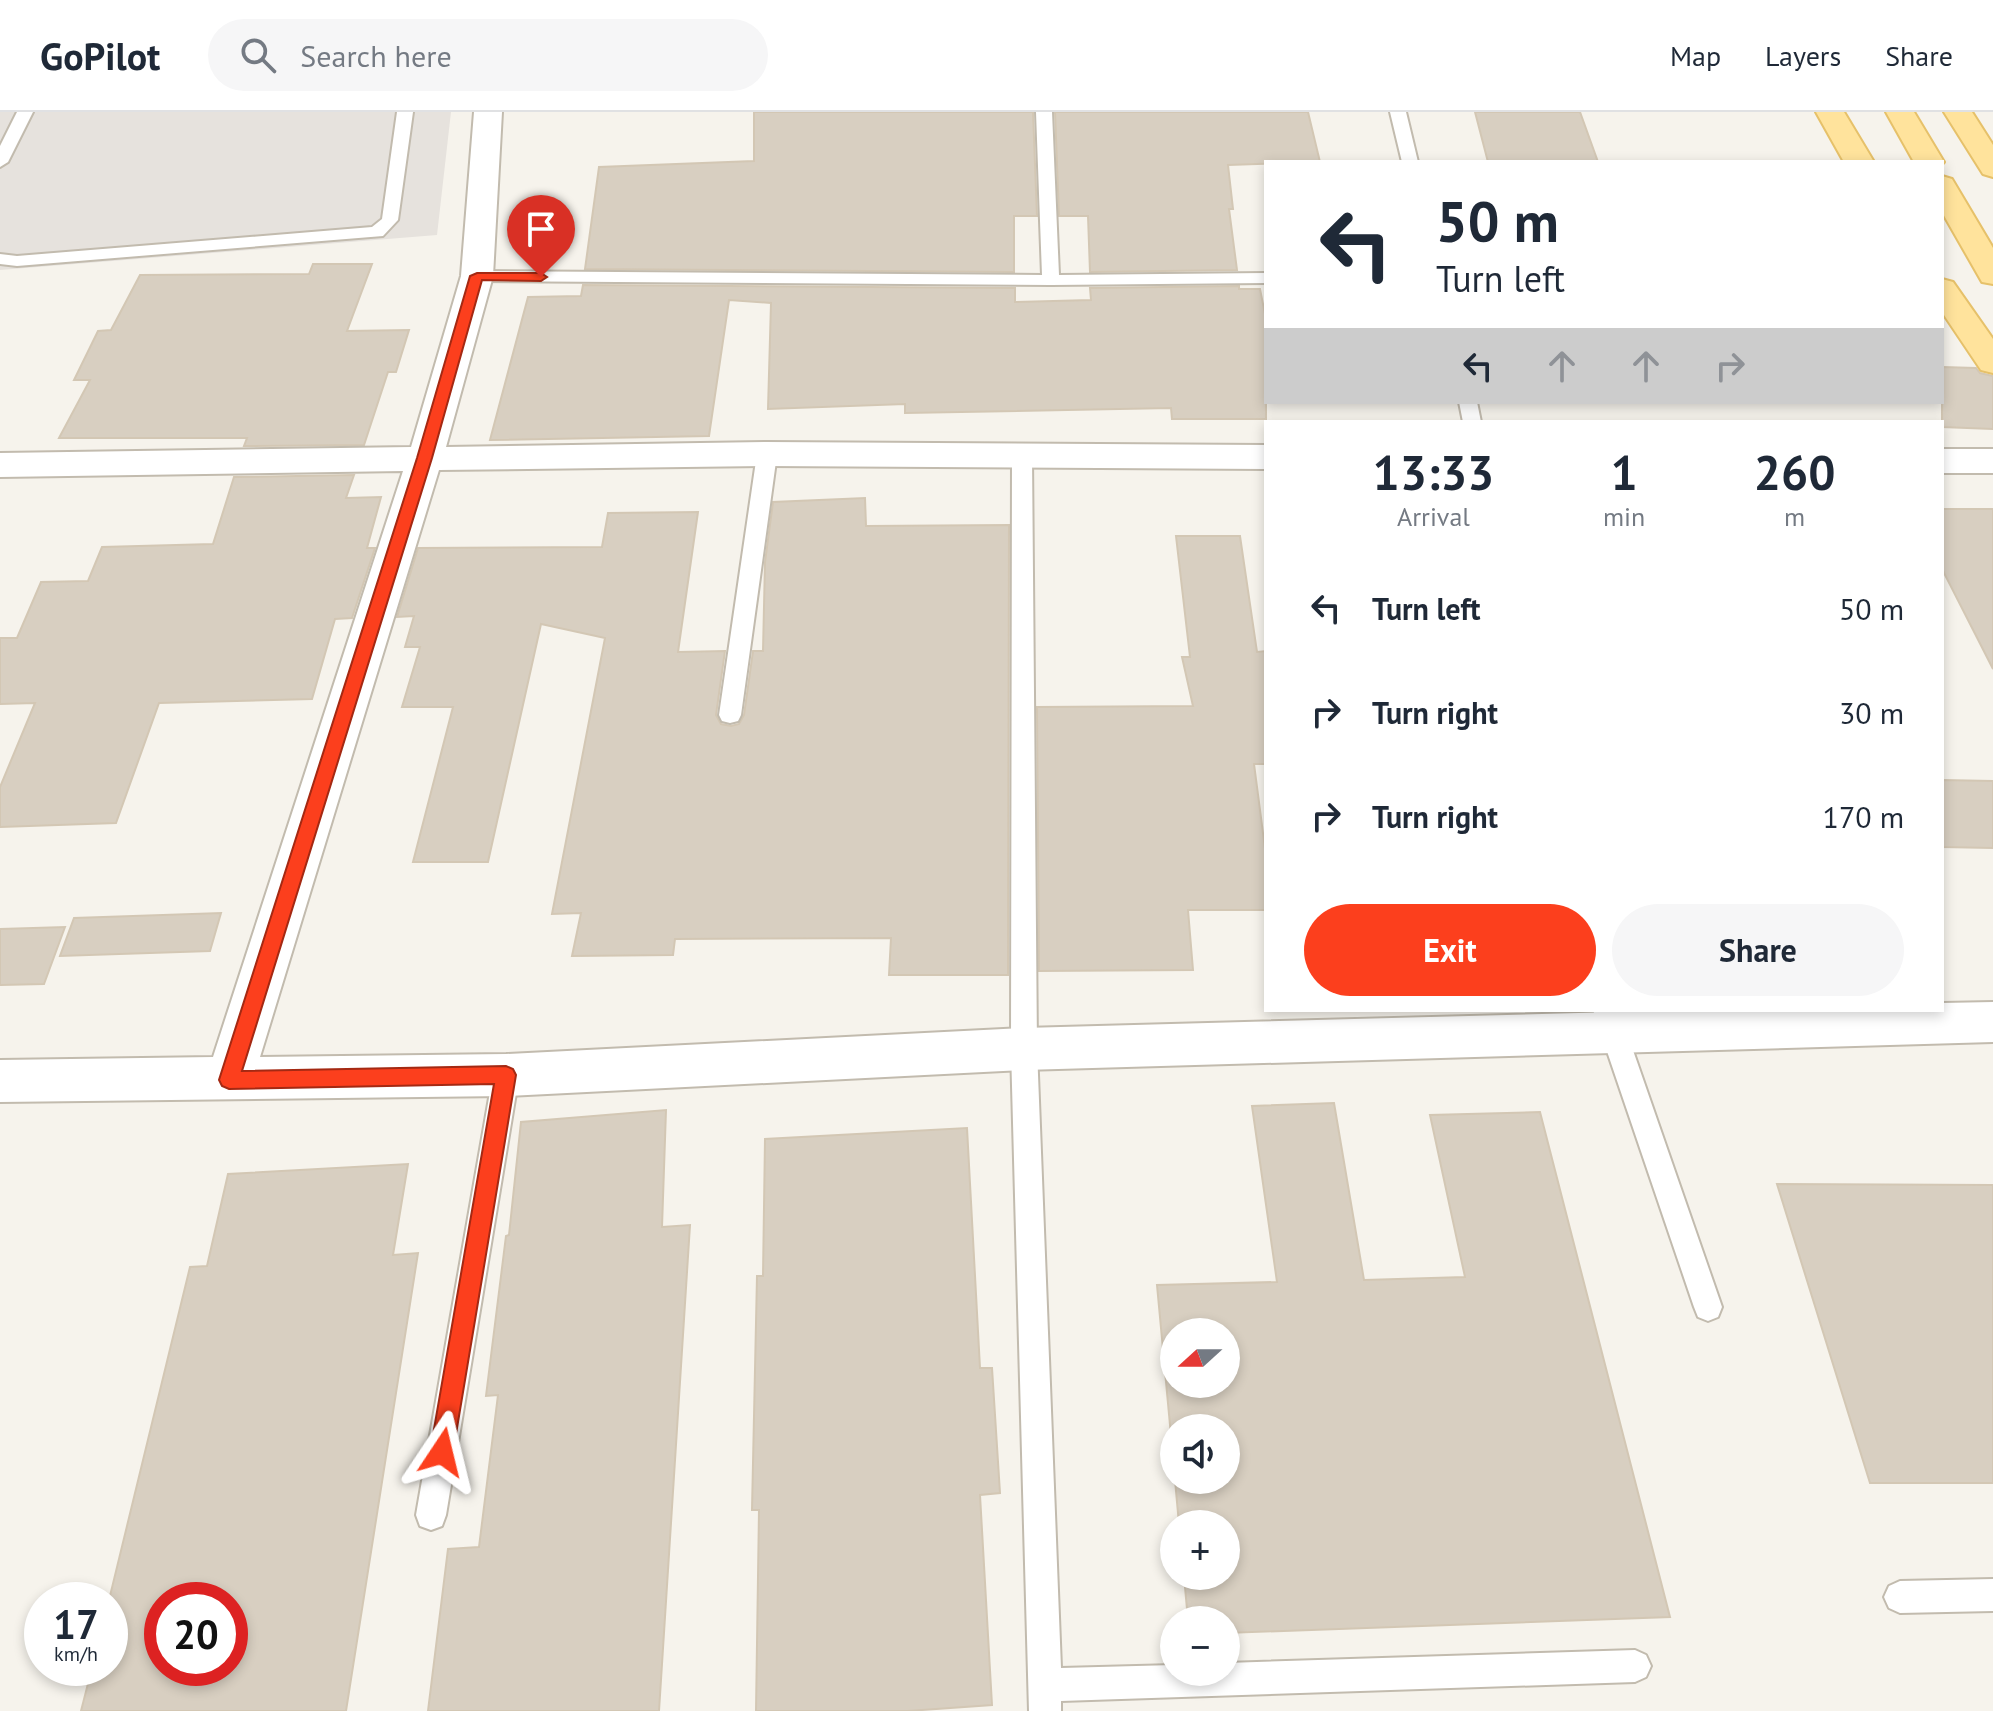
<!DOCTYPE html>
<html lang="en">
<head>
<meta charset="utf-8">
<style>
  body { margin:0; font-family:"PT Sans",sans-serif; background:#f6f6f7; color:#1f2937; height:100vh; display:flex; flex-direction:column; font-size:30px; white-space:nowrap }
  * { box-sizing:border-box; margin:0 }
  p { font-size:26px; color:#747a83 }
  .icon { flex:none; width:44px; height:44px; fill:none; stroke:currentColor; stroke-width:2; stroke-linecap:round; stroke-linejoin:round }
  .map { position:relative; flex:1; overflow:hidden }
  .side { position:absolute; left:1264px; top:308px; width:680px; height:592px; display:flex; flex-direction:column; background:#fff; border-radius:0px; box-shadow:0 4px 12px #0003 }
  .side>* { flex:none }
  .hud { position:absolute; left:1264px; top:48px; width:680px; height:244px; border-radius:0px; box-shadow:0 4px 12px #0003; background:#fff; color:#1f2937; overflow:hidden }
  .needle { width:52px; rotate:249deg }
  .buttons { position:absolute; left:1160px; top:1206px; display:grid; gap:16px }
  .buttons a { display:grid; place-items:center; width:80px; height:80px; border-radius:50%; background:#fff; box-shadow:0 4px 12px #0003; font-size:40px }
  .speed { position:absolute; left:24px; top:1470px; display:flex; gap:16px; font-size:40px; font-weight:700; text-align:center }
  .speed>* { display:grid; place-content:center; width:104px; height:104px; border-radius:50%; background:#fff; box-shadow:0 4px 12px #0003; line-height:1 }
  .speed small { font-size:20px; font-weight:400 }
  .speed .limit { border:12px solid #d22; background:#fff; color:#111 }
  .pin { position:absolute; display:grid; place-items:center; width:68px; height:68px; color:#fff; margin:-82px -34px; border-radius:50% 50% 50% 0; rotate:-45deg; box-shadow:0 0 8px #0007 }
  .pin .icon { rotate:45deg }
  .me { position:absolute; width:88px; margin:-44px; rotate:10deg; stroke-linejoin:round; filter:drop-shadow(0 0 6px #0008) }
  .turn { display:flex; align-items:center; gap:28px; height:168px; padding:0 40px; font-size:36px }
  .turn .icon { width:104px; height:104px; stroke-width:2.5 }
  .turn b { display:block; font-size:56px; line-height:68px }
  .lanes { display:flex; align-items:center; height:76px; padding:0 40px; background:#0003; justify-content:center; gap:40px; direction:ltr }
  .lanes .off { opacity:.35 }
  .eta { display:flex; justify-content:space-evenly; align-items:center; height:136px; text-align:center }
  .eta b { font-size:48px; font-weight:600; line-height:56px }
  .primary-button { display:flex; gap:16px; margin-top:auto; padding:16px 40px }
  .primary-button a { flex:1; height:92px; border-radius:48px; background:#fc3f1d; color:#fff; font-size:32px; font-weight:600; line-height:92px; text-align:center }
  .primary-button a+a { background:#f6f6f7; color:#1f2937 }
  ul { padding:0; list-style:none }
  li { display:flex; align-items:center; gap:24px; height:104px; padding:0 40px }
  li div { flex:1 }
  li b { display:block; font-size:30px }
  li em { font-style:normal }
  header { display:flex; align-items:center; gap:48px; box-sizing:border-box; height:112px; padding:0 40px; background:#fff; border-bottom:2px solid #e0e1e3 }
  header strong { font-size:38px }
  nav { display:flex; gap:44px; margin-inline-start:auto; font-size:28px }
  .search { width:560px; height:72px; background:#f6f6f7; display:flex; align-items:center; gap:20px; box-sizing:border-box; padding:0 28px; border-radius:44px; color:#747a83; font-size:30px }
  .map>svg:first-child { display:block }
  .industrial { fill:#e6e2dd }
  .building { fill:#d8cfc1; stroke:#d3c7b4; stroke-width:2; fill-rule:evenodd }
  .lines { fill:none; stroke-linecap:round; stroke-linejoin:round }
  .lane-casing { stroke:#c2bbae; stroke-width:4 }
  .street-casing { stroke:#c2bbae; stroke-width:4 }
  .primary-casing { stroke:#e6c16a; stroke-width:4 }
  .lane { fill:#fff; fill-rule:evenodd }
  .street { fill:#fff; fill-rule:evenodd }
  .primary { fill:#ffe39c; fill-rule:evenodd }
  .route { fill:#fc3f1d; stroke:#a42913; stroke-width:2 }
</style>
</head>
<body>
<header>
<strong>GoPilot</strong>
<div class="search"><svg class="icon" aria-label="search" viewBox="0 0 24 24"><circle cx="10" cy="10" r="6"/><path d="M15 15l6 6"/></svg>Search here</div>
<nav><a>Map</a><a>Layers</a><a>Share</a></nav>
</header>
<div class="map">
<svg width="1993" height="1599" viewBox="0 0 1993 1599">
  <rect width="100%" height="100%" fill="#f6f3ec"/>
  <!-- industrial -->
  <path class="industrial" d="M0,0H451L437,123L0,158Z"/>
  <!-- building -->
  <path class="building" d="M754,0H1033L1037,104H1014V160L585,157L599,55L754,49Z
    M1055,0H1308L1320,50L1228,53L1233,97H1229L1237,158L1090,160L1088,104H1059Z
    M1475,0H1580L1598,50H1488Z
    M313,152H372L347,219L409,218L396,260H388L364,333L244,334L247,326H59L90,268H74L98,219L111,218L140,163L309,162Z
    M583,173L1015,176V190L1091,188L1090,176L1239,174V177H1260L1266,207V307H1172L1171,296L905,301V292L768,297L771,191L729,188L709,324L490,328L528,185L581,184Z
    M1942,255L1976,256L1980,261L1993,264V317L1942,315Z
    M354,363L346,386L381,385L367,436H375L352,506L335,507L312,587L159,591L116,711L0,715V675L35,591L0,592V526H17L41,470L88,469L102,435L213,432L234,365Z
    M865,386L866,414L1009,413L1008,863H889L891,826L675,827L673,843L572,844L581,801L552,802L605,526L541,512L488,750H413L453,595H402L420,535H405L414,504L397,505L418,436L602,435L608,401L698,400L678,540L725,539L716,603L721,612L731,614L739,612L744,603L753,539H763L765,450L773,390Z
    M1942,397H1993V557L1942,457Z
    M1176,424H1240L1257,540L1266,539V652H1254L1266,744V798H1188L1193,858L1039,859L1037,595L1193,594L1182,545H1190Z
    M1942,668L1993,669V736L1942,735Z
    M221,801L210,839L60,844L74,806Z
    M65,815L44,872L0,873V817Z
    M1334,991L1364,1168L1465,1165L1430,1003L1540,1000L1670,1505L1226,1521V1508H1188L1184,1464H1226V1412H1179L1175,1368H1226V1316H1174V1356L1157,1173L1277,1170L1252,994ZM1174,1220H1226V1272H1174Z
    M666,998L662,1115L690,1113L659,1599H428L448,1437L479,1435L498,1283L486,1284L506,1124L509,1123L521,1010Z
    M967,1016L980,1256H992L1000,1381L980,1383L992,1593L908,1599H756L759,1398H752L757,1164H763L765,1027Z
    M408,1052L393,1143L418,1141L346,1599H81L92,1556H110L109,1488L190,1155L207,1154L228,1062ZM162,1488H230V1556H162Z
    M1777,1072L1993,1073V1371H1870Z"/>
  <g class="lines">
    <defs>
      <path id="lane" d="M17,0H33L8,50L0,55V34Z
        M397,0H413L398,108L383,124L17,154L0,152V142L17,144L372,115L382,107Z
        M1036,0H1052L1059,163L1266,161V171L1051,173L477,169L468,164L477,159L1042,163Z
        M1390,0H1406L1418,50H1402Z
        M1459,290H1477L1481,310H1463Z
        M767,336L777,342L741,603L738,609L730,611L722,609L719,603L757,342Z
        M1022,338L1032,344L1037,937L1061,1556L1174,1553V1560H1226V1551L1635,1538L1646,1543L1651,1554L1646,1565L1635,1570L1061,1589V1599H1029L1011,937L1012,344Z
        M1593,898H1619L1722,1195L1718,1205L1708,1209L1698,1205L1694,1195Z
        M506,951L515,955L519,963L446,1403L442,1414L431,1418L420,1414L416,1403L493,963L497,955Z
        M1993,1467V1499L1900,1501L1889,1496L1884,1485L1889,1474L1900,1469Z"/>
      <path id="street" d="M474,0H502L493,164L446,335L767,330L1266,333V357L767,354L439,358L260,945L506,942L1024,916L1688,898H1942V891L1993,890V930L1024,958L506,984L0,990V948L213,945L403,359L0,365V341L411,335L461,164Z
        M1942,337H1993V361H1942Z"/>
      <path id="primary" d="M1816,0H1844L1874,50H1844Z
        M1886,0H1914L1944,50L1942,52L1914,50Z
        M1944,0H1972L1993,33V65L1983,62Z
        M1942,64L1952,67L1993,136V172L1982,170L1942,100Z
        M1942,167L1953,170L1993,227V261L1981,258L1942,200Z"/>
    </defs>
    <!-- lane casing -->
    <use href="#lane" class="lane-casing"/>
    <!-- street casing -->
    <use href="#street" class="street-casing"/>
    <!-- primary casing -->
    <use href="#primary" class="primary-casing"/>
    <!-- lane -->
    <use href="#lane" class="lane"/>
    <!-- street -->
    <use href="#street" class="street"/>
    <!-- primary -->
    <use href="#primary" class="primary"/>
  </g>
  <!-- route -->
  <path class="route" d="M477,161H541L547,165L541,169L482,168L432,346L242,959L506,954L513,957L516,963L453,1340L450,1348L442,1351L434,1348L430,1340L494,972L229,977L222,974L219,968L417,346L470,164Z"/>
</svg>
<div class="buttons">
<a><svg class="needle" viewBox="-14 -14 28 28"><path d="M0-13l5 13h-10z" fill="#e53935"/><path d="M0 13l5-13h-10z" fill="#747a83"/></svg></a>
<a><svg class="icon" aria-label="sound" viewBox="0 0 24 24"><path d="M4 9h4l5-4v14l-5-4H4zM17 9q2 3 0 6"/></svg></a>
<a>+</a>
<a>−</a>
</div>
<div class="speed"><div>17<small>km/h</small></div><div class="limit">20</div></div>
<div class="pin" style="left:541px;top:165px;background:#d93025"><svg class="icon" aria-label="arrive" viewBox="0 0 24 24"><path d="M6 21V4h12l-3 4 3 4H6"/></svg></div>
<svg class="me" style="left:442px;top:1340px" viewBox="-20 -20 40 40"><path d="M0-17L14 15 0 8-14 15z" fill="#fc3f1d" stroke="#fff" stroke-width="4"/></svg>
<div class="hud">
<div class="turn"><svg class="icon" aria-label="left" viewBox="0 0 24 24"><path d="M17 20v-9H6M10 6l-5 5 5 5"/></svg><div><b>50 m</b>Turn left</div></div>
<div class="lanes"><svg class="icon" aria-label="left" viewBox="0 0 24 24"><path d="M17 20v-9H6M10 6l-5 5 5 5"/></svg><svg class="icon off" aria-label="ahead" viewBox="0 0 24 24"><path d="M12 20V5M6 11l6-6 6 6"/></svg><svg class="icon off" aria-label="ahead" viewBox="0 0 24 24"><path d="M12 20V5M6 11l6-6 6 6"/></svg><svg class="icon off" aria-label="right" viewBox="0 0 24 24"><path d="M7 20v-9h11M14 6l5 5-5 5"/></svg></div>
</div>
<section class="side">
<div class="eta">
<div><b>13:33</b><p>Arrival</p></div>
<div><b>1</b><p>min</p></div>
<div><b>260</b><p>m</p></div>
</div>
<ul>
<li><svg class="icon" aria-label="left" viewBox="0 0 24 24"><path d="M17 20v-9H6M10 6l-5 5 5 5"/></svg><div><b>Turn left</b></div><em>50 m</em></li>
<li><svg class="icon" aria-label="right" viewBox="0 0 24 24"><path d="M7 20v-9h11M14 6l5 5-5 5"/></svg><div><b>Turn right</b></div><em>30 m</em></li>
<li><svg class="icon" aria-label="right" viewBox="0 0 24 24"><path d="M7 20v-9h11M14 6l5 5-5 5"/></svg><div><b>Turn right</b></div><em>170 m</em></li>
</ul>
<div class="primary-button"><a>Exit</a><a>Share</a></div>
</section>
</div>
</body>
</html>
